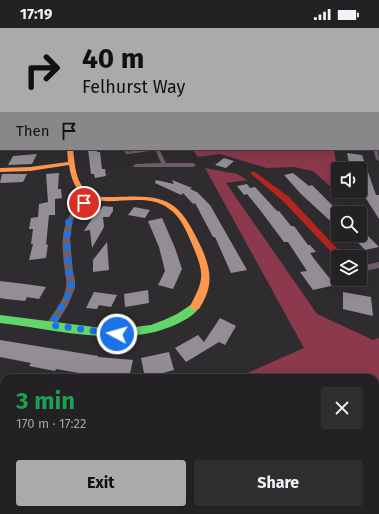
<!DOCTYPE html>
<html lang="en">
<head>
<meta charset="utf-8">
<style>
  body { margin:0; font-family:"Fira Sans",sans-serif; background:#2f2e30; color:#f1f3f6; height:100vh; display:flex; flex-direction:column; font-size:15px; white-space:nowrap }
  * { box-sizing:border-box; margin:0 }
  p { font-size:13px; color:#a3a3a6 }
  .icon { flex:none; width:22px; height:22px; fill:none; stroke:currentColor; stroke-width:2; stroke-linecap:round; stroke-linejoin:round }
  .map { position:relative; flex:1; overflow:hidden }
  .details { position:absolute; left:0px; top:346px; width:379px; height:140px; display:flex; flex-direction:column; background:#232123; border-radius:12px 12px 0 0; box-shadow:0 4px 16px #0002,0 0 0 1px #403e41 }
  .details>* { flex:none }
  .banner { position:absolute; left:0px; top:0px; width:379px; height:122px; box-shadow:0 4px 16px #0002,0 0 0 1px #403e41; background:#aca9ac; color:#111; overflow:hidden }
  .tools { position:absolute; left:331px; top:134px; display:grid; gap:8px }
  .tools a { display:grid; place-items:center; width:36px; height:36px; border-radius:4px; background:#232123; box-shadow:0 4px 16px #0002,0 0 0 1px #403e41; font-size:20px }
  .pin { position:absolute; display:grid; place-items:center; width:34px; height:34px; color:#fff; margin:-17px; border:2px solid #fff; border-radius:50%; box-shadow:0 1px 4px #0007 }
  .me { position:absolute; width:44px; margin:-22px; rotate:276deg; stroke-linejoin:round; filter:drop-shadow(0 0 3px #0008) }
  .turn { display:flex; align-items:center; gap:14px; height:84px; padding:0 16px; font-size:18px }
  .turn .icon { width:52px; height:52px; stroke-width:2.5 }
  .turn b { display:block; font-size:28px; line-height:34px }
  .then { display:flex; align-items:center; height:38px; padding:0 16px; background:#0003; gap:8px; font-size:15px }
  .round { display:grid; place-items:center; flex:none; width:42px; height:42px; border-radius:4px; background:#2f2e30 }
  .headline { display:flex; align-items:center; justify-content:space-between; height:68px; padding:0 16px }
  h1 { font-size:24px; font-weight:700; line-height:30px; color:#1e9e55 }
  .primary-button { display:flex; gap:8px; margin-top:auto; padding:8px 16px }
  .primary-button a { flex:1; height:46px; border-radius:4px; background:#aca9ac; color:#111; font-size:16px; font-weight:700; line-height:46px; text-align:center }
  .primary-button a+a { background:#2f2e30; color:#f1f3f6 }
  .status { display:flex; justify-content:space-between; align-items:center; height:28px; padding:0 20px; background:#232123; direction:ltr }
  .status svg { height:11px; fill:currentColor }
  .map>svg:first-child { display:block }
  .green { fill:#733845 }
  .forest { fill:#8c394d }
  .building { fill:#938e96 }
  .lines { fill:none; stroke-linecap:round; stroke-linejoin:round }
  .lane { stroke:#705f69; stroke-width:2.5 }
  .street { fill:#705f69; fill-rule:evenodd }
  .fast { fill:#63d668; fill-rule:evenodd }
  .slow { fill:#ff974d; fill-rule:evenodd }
  .jam { fill:#b3261e; fill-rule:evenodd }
  .route { stroke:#1a73e8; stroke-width:7; stroke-dasharray:0 12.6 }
</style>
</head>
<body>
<div class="status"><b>17:19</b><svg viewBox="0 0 49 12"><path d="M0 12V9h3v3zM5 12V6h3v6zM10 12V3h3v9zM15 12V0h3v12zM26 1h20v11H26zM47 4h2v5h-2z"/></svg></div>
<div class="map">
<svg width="379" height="486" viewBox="0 0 379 486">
  <rect width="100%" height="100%" fill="#2f2c2f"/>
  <!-- green -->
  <path class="green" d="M0,370L4,371V443L0,442Z"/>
  <!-- forest -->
  <path class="forest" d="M192,121H328L334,122L338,145V163H341L342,169L313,143L294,139L267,140L220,126L198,129Z
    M205,140L237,146L247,152L226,155L317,286L373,312L379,310V454L375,452V350H236L304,320Z
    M0,442L4,443V482H217L207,486H0Z"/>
  <!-- building -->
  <path class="building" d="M88,121H97V124H100L102,141H105L106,148L95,150L94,146H91Z
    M347,125L362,127L376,167H379V191L360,161V141L350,140Z
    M37,126L32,136L8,137L13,128Z
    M224,130L234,133L226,140L215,137Z
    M59,145L58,161H61L62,170L55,171V187H49L46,217L48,216L46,230L29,232L33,216H31L33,201H29L31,190L38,189L39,176L48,174L46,146Z
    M293,145L309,158L312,157L338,183V200L301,166L284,147Z
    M2,146H27L23,154L0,155Z
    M156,152L174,156L172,152L192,160L190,161L197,164L210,177L247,242L231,245L215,209H213L195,175L193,176L183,165L181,167L155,155Z
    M247,156L250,160L255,159L277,183H279L291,198H294L308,217H310L316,224L310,225L315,232L335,257L313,262L300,244L307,243L288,214H284L260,182L247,166L244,167L237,158Z
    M103,178L113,179V183L109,189H103L104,199L92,220L90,202L84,203L97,183H99Z
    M134,179L150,182L145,190L128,187Z
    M162,190L175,220L182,241L173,261L158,257L165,243L159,219L148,193Z
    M360,200L379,219L365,222L351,207H360Z
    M107,214L109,242L93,244V232Z
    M0,253L25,256L46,259L39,271L27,269L25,273L6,271L0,270Z
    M148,262L149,275L125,279L124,266Z
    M94,264L117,267L111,279L99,277L97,281L86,280Z
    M343,264L371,269L373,288L343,281Z
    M220,290L236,298L225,317L219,314L186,334L175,320L198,307L204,314Z
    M0,312L98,328V329L133,332L129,350L96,348L56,341L55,343L29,338L31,335L0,329Z
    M169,324L174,342L145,350L141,330Z"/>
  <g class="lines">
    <!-- lane -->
    <path class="lane" d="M125,121L127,125L154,121"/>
    <!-- street -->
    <path class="street" d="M378,57H379V59H378Z
      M0,103H1V105H0Z
      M378,120L379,133L376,131L373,121Z
      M155,121H159L166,135H193L196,137L193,139H134L133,138L136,136L161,135Z
      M92,167L95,169L84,178L77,185L73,192L70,210L73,244L75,252V260L68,277L54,300L51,301L48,300L46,297C53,284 64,274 66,259C67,254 66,250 65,244C62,223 59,197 75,180C80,175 85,169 92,167Z
      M379,234V240L360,244V238Z"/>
    <!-- fast -->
    <path class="fast" d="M195,274L199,275L200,278C196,286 187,291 179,295C125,322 57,301 0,295V287L102,300H126L151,297L164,292L177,286Z"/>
    <!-- slow -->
    <path class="slow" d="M67,121H73C75,136 75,155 89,165C97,170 107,169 116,169C169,166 180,173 202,221C212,244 213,259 199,281L195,282L191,281L190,278C203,254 205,247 194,221C188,207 182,189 168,180C134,156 78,200 69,137L30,143L0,144V140L30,139L68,134Z"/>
    <!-- jam -->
    <path class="jam" d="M378,71H379V73H378Z
      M0,83H1V85H0Z
      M251,144H255L289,169L345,229H338V231L283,173L251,146Z"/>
  </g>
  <!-- sky -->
  <linearGradient id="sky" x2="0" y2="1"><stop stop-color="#1a181a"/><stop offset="0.43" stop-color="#474b58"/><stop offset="1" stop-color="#474b58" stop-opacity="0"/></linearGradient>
  <rect width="379" height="122" fill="url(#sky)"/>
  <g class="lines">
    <!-- route -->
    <path class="route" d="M84,175L69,191L67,210L69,245L72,254L70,264L51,297L117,306"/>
  </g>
</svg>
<div class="tools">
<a><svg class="icon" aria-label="sound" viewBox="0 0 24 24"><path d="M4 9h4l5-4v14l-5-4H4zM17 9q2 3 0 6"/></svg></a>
<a><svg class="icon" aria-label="search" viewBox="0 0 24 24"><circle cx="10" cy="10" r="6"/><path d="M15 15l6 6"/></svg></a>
<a><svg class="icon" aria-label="layers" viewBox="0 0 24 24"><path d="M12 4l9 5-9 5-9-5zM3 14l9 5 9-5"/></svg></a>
</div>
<div class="pin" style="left:84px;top:175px;background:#d93025"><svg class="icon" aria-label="arrive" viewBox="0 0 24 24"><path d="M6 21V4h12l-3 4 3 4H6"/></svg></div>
<svg class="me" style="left:117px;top:306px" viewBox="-20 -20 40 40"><circle r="17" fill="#1a73e8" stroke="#fff" stroke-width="3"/><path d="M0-11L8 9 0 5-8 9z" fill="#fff"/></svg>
<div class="banner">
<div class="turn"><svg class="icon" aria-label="right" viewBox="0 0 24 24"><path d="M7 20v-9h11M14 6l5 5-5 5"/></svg><div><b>40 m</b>Felhurst Way</div></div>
<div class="then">Then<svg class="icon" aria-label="arrive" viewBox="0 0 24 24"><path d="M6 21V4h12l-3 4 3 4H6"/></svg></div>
</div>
<section class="details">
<div class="headline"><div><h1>3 min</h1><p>170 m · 17:22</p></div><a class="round"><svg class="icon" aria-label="close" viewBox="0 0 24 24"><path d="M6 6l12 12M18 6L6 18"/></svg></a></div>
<div class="primary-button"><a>Exit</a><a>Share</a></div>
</section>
</div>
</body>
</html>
